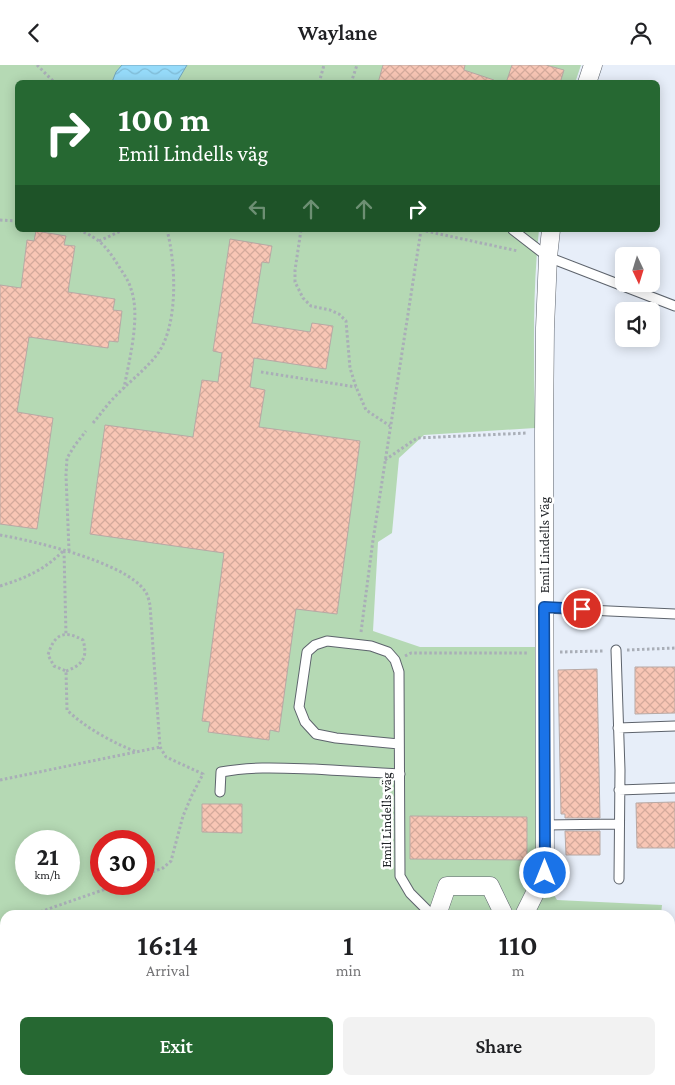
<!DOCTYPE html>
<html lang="en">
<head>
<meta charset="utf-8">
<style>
  body { margin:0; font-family:"Crimson Pro",serif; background:#f2f2f2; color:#202124; height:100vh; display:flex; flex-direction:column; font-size:19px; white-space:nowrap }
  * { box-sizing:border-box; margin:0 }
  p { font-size:16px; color:#757577 }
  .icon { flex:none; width:28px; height:28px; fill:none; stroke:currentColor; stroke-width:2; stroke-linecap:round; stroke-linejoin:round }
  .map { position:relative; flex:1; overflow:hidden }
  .panel { position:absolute; left:0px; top:845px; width:675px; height:175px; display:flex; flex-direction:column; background:#fff; border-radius:15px 15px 0 0; box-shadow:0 2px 12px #0003 }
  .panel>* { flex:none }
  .guide { position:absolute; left:15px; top:15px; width:645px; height:152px; border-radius:8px; box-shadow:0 2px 12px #0003; background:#266832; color:#fff; overflow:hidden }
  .needle { width:32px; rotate:176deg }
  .controls { position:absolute; left:615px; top:182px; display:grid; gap:10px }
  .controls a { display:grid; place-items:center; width:45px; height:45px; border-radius:8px; background:#fff; box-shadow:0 2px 12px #0003; font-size:25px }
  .speed { position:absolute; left:15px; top:765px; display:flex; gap:10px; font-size:25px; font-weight:700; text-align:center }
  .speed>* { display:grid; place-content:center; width:65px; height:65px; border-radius:50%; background:#fff; box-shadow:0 2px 12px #0003; line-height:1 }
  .speed small { font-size:12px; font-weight:400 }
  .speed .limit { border:8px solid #d22; background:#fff; color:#111 }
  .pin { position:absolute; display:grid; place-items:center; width:42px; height:42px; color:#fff; margin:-21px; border:2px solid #fff; border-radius:50%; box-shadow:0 1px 5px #0007 }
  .me { position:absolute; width:55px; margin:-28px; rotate:0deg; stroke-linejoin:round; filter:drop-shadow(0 0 4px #0008) }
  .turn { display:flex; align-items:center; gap:18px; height:105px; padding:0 20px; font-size:22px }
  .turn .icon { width:65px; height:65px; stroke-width:2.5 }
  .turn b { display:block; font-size:35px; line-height:42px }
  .lanes { display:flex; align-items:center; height:48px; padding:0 20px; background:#0003; justify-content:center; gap:25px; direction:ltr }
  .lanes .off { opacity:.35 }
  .eta { display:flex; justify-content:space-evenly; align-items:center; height:85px; text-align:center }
  .eta b { font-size:30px; font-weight:600; line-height:35px }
  .action { display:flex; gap:10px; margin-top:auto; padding:10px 20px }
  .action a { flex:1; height:58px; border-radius:8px; background:#266832; color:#fff; font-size:20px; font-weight:600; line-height:58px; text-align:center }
  .action a+a { background:#f2f2f2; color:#202124 }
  header { display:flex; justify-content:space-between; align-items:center; height:65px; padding:0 20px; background:#fff; font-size:22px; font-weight:600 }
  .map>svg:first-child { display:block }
  .grass { fill:url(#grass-dots) }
  .park { fill:#b5d9b4; fill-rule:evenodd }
  .water { fill:url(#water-waves); stroke:#72a4ba }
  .building { fill:url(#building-cross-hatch); stroke:#b7a9a5 }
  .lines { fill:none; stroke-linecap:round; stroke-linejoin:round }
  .lane-casing { stroke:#5d636c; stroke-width:11 }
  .street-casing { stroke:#5d636c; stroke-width:19 }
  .path { stroke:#a9aeb7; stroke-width:3; stroke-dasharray:2.5 2.5; stroke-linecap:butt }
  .lane { stroke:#fff; stroke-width:9 }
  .street { stroke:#fff; stroke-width:18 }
  .route-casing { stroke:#114b97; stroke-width:12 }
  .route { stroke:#1a73e8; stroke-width:9 }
  .labels { text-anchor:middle; stroke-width:5; stroke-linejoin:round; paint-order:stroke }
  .street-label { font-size:14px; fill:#1f2226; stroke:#fff }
</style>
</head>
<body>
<header><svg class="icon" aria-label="back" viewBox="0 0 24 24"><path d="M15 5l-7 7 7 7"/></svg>Waylane<svg class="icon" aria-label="person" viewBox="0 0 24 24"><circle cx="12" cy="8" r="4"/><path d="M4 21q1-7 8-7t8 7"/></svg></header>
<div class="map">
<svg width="675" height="1020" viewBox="0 0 675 1020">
  <defs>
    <pattern id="grass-dots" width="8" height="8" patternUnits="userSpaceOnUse" patternTransform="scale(1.25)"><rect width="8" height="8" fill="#b5d9b4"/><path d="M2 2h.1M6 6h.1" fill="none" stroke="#9bba9b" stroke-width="1.8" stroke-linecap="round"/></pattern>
    <pattern id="water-waves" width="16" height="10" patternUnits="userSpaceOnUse" patternTransform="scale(1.25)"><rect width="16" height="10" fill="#96dbfa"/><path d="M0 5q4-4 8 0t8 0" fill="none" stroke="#81bcd6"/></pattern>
    <pattern id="building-cross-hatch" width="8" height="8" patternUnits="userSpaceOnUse" patternTransform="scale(1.25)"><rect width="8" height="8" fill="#f8c6b5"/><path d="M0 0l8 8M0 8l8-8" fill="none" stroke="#d4aa9c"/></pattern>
  </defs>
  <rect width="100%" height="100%" fill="#e7eef9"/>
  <!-- grass -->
  <path class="grass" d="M0,953H5V1015H223L231,1020H0Z"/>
  <!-- park -->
  <path class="park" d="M0,0H581L575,18H18V165H539C532,231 534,297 535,363L424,370L399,393L392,468L378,477L373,566L420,582H540L541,808L557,835L662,840L661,850H5V953H0ZM26,776H69V819H26ZM101,776H144V819H101Z
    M670,895H675V937H670Z
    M223,1015H443V1020H231Z"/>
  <!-- water -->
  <path class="water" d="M122,0H187L177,17H112L116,7Z"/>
  <!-- building -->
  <path class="building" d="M383,0H465L464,5L494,15V18H378Z
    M512,0H546L564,5L560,18H506Z
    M36,166L66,171L64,180L75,181L68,227L115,234L113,245L122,246L118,277L109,276L108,283L29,272L17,347L53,353L37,464L0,459V220L21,223L27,175L34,176Z
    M230,174L272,181L269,198L262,197L252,258L310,267L312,258L333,261L326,304L254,293L250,322L265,325L259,362L360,376L337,549L296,544L279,667L270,665L269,675L208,667L210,657L202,656L224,488L90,469L105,360L193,372L202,315L218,317L222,288L213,286Z
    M635,602H675V648L635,649Z
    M597,604L600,753H565V749H561L558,605Z
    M675,737V783H637L636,738Z
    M202,739H242V768L202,767Z
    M410,751L527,752V795L410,794Z
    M565,766H600V790H566Z"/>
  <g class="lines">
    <defs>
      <path id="lane" d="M513,165L548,192L675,241
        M544,543L675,549
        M616,585L620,705L619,814
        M618,663L675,661
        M399,679L336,673L316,669L305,657L299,642L307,587L315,580L327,576L371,581L388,587L395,595L399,607L400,811L410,828L432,850
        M619,725L675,723
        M220,727L221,707C252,701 283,703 314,704C343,706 371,707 400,709
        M545,760L619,759
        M670,1000L672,1003L675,1014
        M552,1020V1015"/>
      <path id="street" d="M587,18L593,0
        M437,850L447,821H490L504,850
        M524,850L545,808L544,367L545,263L548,192L551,165
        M0,953H5
        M223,1015L231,1020
        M467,1020V1015"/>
    </defs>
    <!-- lane casing -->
    <use href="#lane" class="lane-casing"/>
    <!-- street casing -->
    <use href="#street" class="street-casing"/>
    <!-- path -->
    <path class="path" d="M37,0L55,18
      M319,18L324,0
      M351,18L357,0
      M0,155L18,156
      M79,165C100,174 106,181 118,200C123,208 129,216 131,224C141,251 129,296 124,323
      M301,165L295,205V217L303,233L311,241L330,245L339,249L346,256L350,303L356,322L366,345L390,361
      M421,165L518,186
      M99,176L123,165
      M261,307L356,322
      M93,358C99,351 104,344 110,337C124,321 142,308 156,291C179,262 176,199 167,165
      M385,395L417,373L528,368
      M0,470C34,476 125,497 145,526C148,530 149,536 150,540L160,682L166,692L203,709L192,730L183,751L171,796L163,803L144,810
      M69,486L66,410L67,393L75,380L86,366
      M0,521C26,513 46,504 64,485L66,570
      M361,567L373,475L421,165
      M627,585L675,583
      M560,587L603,586
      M405,591L411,588H528
      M66,606C83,600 88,592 83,575C63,564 54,570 48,590L54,601L66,606L67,645C84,662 115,679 137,687
      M0,715L160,682
      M31,850L120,819
      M0,861L5,859"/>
    <!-- lane -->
    <use href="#lane" class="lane"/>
    <!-- street -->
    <use href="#street" class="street"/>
  </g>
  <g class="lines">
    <defs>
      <path id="route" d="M545,808L544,542L582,544"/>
    </defs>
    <!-- route casing -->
    <use href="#route" class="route-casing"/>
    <!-- route -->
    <use href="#route" class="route"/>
  </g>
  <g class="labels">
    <!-- street labels -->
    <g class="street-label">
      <text transform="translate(544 480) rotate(-90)" y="5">Emil Lindells Väg</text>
      <text transform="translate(386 755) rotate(-90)" y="5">Emil Lindells väg</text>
    </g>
  </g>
</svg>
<div class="controls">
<a><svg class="needle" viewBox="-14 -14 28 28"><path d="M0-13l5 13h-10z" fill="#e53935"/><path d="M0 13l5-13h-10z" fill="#757577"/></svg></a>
<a><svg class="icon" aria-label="sound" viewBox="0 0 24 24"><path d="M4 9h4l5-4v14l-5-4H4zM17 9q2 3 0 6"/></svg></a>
</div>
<div class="speed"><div>21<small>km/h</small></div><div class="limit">30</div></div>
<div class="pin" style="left:582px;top:544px;background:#d93025"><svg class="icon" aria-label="arrive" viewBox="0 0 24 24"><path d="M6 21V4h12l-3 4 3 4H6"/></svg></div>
<svg class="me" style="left:545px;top:808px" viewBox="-20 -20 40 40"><circle r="17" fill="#1a73e8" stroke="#fff" stroke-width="3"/><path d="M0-11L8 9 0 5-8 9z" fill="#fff"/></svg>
<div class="guide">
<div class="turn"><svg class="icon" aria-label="right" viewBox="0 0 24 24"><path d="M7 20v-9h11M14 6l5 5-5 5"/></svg><div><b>100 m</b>Emil Lindells väg</div></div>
<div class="lanes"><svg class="icon off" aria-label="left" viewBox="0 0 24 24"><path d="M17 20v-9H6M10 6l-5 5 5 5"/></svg><svg class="icon off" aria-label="ahead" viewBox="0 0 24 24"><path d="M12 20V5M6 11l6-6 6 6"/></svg><svg class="icon off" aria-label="ahead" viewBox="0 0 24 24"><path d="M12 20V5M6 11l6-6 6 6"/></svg><svg class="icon" aria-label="right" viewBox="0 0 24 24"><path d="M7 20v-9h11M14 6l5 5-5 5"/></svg></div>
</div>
<section class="panel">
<div class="eta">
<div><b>16:14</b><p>Arrival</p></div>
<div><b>1</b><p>min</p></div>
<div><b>110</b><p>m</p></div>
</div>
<div class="action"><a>Exit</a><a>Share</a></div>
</section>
</div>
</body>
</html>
